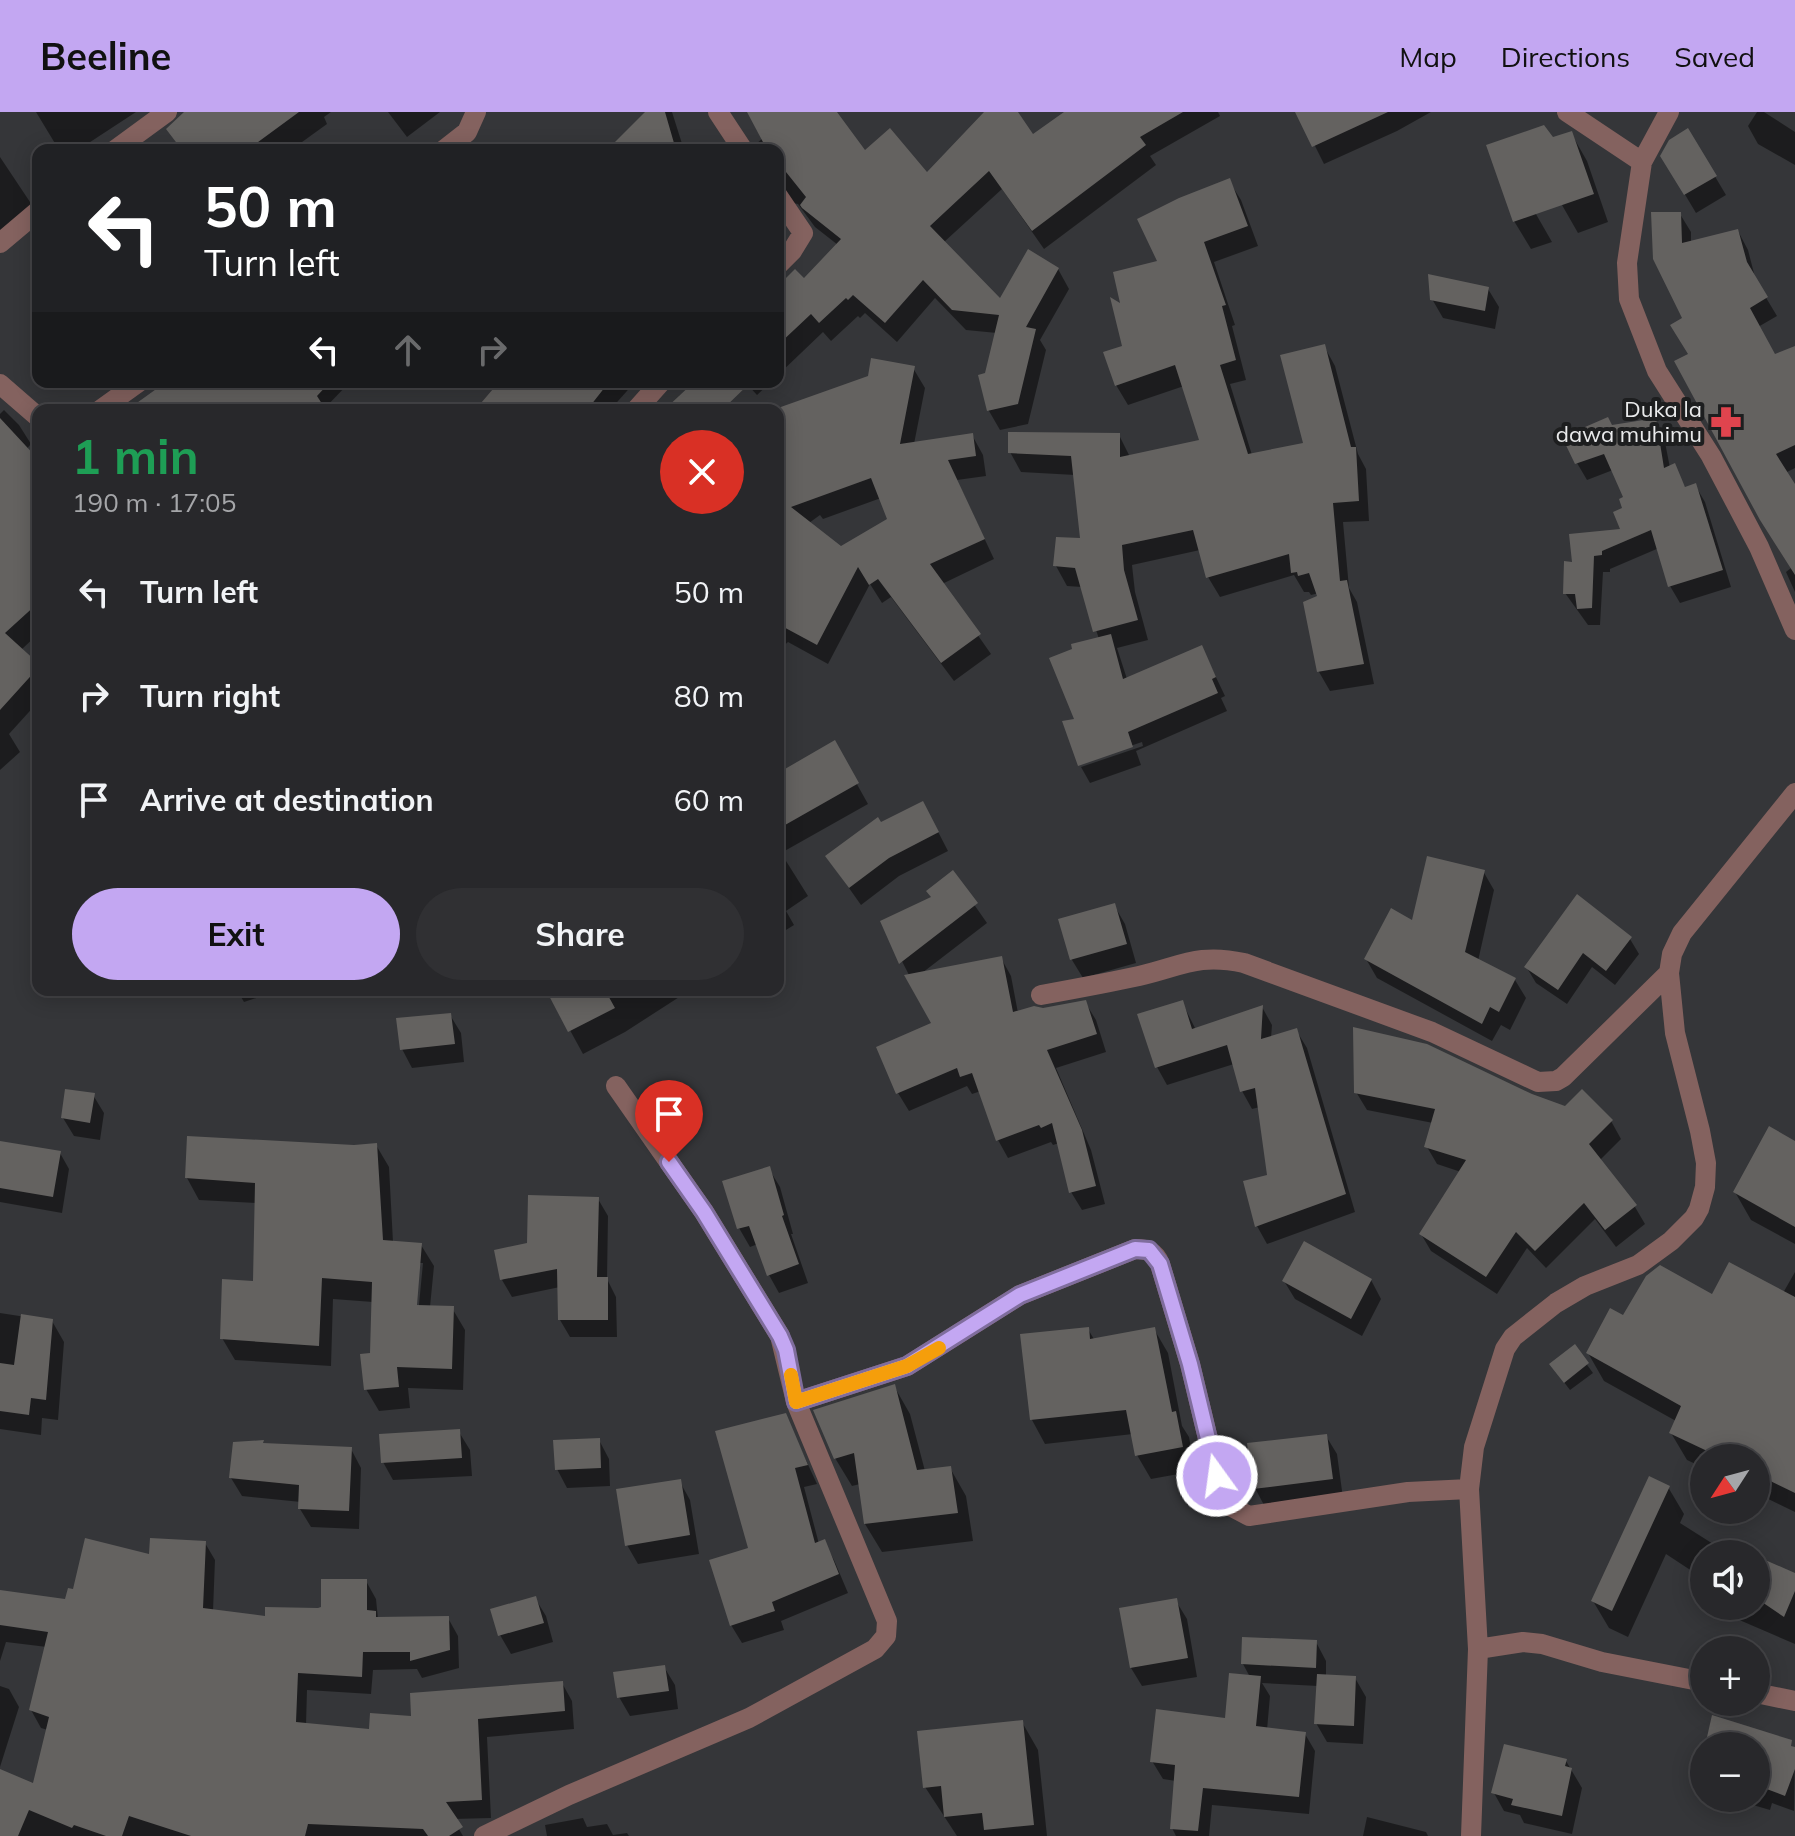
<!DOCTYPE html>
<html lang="en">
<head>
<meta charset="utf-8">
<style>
  body { margin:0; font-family:Mulish,sans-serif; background:#303033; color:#f1f3f6; height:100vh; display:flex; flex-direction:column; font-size:30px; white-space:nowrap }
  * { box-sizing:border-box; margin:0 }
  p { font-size:26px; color:#a5a6a9 }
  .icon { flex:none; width:44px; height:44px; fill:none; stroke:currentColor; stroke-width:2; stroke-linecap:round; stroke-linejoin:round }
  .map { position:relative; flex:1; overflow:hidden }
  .sheet { position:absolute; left:32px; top:292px; width:752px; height:592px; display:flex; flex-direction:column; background:#28282b; border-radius:16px; box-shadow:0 4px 20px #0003,0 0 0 2px #444447 }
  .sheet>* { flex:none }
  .banner { position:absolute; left:32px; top:32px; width:752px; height:244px; border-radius:16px; box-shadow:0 4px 20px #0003,0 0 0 2px #444447; background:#202124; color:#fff; overflow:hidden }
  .needle { width:52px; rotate:234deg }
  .fabs { position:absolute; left:1690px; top:1332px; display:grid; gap:16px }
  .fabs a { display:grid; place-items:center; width:80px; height:80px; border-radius:50%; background:#28282b; box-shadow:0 4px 20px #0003,0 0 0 2px #444447; font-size:40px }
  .pin { position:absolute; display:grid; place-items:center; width:68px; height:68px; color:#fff; margin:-82px -34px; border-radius:50% 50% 50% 0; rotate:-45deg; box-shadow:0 0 8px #0007 }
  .pin .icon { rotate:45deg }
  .me { position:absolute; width:88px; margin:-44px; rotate:346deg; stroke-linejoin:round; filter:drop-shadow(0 0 6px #0008) }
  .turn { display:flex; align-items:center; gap:28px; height:168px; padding:0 40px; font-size:36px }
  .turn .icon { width:104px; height:104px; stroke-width:2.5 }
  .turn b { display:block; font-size:56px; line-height:68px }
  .lanes { display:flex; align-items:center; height:76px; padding:0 40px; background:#0003; justify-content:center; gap:40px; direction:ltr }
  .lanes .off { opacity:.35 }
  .round { display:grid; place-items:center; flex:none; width:84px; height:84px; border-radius:42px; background:#303033 }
  .head { display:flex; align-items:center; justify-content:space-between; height:136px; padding:0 40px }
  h1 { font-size:48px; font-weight:700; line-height:60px; color:#1e9e55 }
  .action { display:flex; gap:16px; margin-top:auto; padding:16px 40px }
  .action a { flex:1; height:92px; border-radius:48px; background:#c3a7f2; color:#111; font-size:32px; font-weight:700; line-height:92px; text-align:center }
  .action a+a { background:#303033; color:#f1f3f6 }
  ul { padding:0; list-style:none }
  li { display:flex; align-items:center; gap:24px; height:104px; padding:0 40px }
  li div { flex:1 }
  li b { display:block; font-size:30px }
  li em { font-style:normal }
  header { display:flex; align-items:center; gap:48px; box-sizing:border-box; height:112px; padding:0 40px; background:#c3a7f2; color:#111 }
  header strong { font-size:38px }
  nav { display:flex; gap:44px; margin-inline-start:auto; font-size:28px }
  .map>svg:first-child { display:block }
  .shadow { fill:#0007; fill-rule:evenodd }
  .building { fill:#646260; fill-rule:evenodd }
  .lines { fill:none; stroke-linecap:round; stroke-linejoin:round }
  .street { stroke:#84625f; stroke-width:20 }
  .route-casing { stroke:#7f6d9d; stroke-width:20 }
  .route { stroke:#c3a7f2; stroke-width:14 }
  .slow { stroke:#f59e0b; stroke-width:14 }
  .labels { text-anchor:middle; stroke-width:8; stroke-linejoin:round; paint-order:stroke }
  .poi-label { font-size:22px; fill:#e9eaeb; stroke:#1d1e1f; text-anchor:end }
</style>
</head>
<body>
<header>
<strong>Beeline</strong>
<nav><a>Map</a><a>Directions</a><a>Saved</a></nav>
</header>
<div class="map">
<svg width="1795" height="1724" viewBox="0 0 1795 1724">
  <rect width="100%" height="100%" fill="#353639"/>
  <!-- shadow -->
  <path class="shadow" d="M36,0H136L78,38H59Z
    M207,0H331L324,5L327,12L291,38H182L172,21Z
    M388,0H440L407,25Z
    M648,0H672L684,38H610Z
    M749,0H835L864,40L927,63L995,0H1015L1033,25L1068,0H1218L1220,4L1150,44L1156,53L1044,137L1002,77L943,131L1000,189L1058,157L1069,177L1040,228L1046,238L1028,312L1000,318L989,299L981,265L987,263L997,221L966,218L935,186L897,230L865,201L860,206L858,204L831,229L823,220L778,263V176L804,169L838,133L815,115L798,92L788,90L778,97V38H756V32L763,26Z
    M1298,0H1431L1397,19L1324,52Z
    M1757,0H1764L1795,20V53L1758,32L1748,14Z
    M1688,19L1726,83L1696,101L1662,44Z
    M1571,21L1587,49L1608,110L1578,121L1562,93Z
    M1498,36L1552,130L1531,137L1514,109Z
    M0,45L38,102L0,133Z
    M1229,69L1241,88L1258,134L1214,150L1235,213L1232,214L1246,268L1230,272L1252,343L1306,333L1324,234L1335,254L1358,342L1366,357L1369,409L1343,410L1349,476L1357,490L1374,572L1330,579L1319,560L1320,485L1319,481L1311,483L1309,480H1304L1294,463L1220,485L1208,465L1200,438L1132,453L1135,480L1148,528L1117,536L1127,567L1202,536L1225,584L1221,586L1227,599L1136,639L1141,653L1090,671L1081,655L1143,634L1142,630L1080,651L1076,608L1099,527L1082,475L1067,474L1056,454L1083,428L1075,363L1021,360L1010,340L1119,323L1130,345L1202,330L1184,274L1128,293L1116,273L1124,235L1123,195Z
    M1680,102L1691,120V131L1738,119L1748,138L1756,169L1777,204L1758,215L1775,244L1795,236V356L1785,361L1795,376V480L1786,460L1791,456L1691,251L1685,207Z
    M1488,177L1499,195L1495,217L1443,206L1432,187Z
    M913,256L925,276L914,332L972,323L983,343L986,364L957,368L994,447L942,472L991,542L954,569L891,485L882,491L870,472L828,552L788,530L778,539V311ZM881,386L889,408L841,437L809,411L820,403L823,407Z
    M91,270H104L95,276Z
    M170,270H350L323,298H130Z
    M501,270H635L610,298H477Z
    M745,270H771L757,283Z
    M4,298L19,313L31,332L0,367V302Z
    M1655,308L1664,325L1670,356L1674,354L1686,377L1695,373L1705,390L1731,475L1680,491L1670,474L1659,436L1610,457V460H1603L1600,513H1588L1565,481L1574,452L1623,418L1626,386L1613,358L1587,368L1577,351L1612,315Z
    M38,350V522L21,538L38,554V590L9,622L20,640L0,658V382Z
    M834,631L868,692L781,741L808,784L786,799L794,813L778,823V663Z
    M933,710L948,739L899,764L861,793L827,745L880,713Z
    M1483,759L1494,778L1478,849L1515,868L1526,886L1510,918L1501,913L1492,929L1377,866L1366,847Z
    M952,761L987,811L922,861L1001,846L1011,864L1018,901L1085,890L1096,908L1106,940L1056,956L1091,1038L1105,1092L1082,1098L1071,1080L1059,1031L1053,1033L1051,1030L1008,1046L998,1028L981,979L972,982L967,974L909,999L898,981L879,936L934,912L882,810L933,786Z
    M1114,793L1125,812L1136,851L1083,866L1072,848L1061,809Z
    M1630,827L1639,842L1615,873L1592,855L1567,892L1536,871L1527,856Z
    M237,878H281L244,890Z
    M548,878H686L687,880L625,920L583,942Z
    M1182,890L1196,918L1262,895L1272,913L1271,926L1296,918L1307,936L1355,1100L1267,1132L1257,1114L1245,1070L1269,1064L1260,995L1252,997L1242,979L1234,952L1167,973L1157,955Z
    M450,903L461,921L464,950L412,956L402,937Z
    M1356,980L1532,984L1611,1009L1621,1027L1599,1049L1635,1095L1645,1112L1616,1135L1595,1107L1546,1156L1527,1136L1497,1182L1431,1139L1421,1122L1461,1060L1437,1052L1427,1035L1433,1011L1367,998Z
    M93,983L104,1001L100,1028L74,1024L63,1006Z
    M0,1031L60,1041L69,1057L62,1101L0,1090Z
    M1795,1031V1132L1751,1108L1735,1080Z
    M376,1033L389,1055L393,1130L421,1133L434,1154L430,1195L452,1196L465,1218L463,1278L408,1276L410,1296L379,1299L366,1277L372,1243L373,1190L333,1187L331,1254L235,1248L222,1226L255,1171L256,1091L199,1088L187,1066L354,1035ZM419,1151H423L418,1203H414Z
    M769,1057L780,1075L793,1122H791L808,1171L779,1181L769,1163L758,1132L750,1135L739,1116Z
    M598,1087L608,1104L607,1167L616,1185L617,1225H570L560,1208V1175L512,1185L502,1168L529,1132Z
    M1795,1160V1400L1756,1381V1346H1704V1356L1687,1348L1671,1321L1676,1309L1604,1269L1588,1241L1624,1206L1712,1184L1783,1181Z
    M1371,1168L1381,1187L1362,1224L1295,1187L1284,1169Z
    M0,1201L52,1209L64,1230L58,1308L42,1306L41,1323L0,1317Z
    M1088,1217L1095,1229L1154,1217L1168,1241L1182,1314L1189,1325L1195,1359L1151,1367L1137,1343L1133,1322L1045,1332L1032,1308Z
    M1574,1235L1593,1261L1570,1278L1557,1261Z
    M894,1274L910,1302L925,1359L950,1356L966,1384L973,1429L882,1440L865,1412L860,1372L852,1374L835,1346Z
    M785,1303L817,1372L804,1375L819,1432L824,1430L834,1448L848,1481L781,1509L784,1518L742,1531L731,1513Z
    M459,1320L470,1338L472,1364L393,1368L383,1350Z
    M1326,1324L1337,1342L1343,1386L1265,1395L1255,1376Z
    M599,1328L609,1347L610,1374L567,1376L557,1357Z
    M264,1334L351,1337L361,1356L359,1417L311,1415L300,1397L301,1390L242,1384L231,1366Z
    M680,1370L690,1388L699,1442L638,1452L627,1433Z
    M1668,1375L1684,1402L1680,1411L1729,1442H1704V1467L1666,1442L1628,1525L1609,1516L1593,1489Z
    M205,1431L215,1448L213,1499L267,1506L319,1498L366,1469L376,1487L378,1507L448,1506L458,1524L459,1556L422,1566L417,1557L373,1558L371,1582L307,1578L306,1613L371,1619L413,1607L562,1571L572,1589L574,1617L487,1625L491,1706L453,1707L463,1724H0V1659L35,1674L48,1618L41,1616L31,1598L47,1535L6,1530L0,1549V1480L66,1489L75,1479L151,1444Z
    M1733,1436L1747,1442H1730Z
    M1756,1446L1795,1463V1532L1730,1504L1725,1494H1756Z
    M535,1486L546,1504L553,1530L511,1542L500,1523Z
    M1176,1489L1187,1507L1197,1565L1142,1574L1131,1556Z
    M1316,1530L1326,1549V1565L1355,1566L1366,1585L1363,1632L1327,1630L1316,1611L1318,1574L1262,1571L1270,1584L1267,1618L1305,1622L1315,1639L1309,1702L1212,1693L1209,1724H1176L1172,1716L1176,1669L1163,1667L1152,1649L1226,1608L1250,1565L1243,1552Z
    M664,1555L675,1573L678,1597L630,1604L619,1585Z
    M0,1574L9,1577L19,1595L0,1655Z
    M1714,1606L1795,1637L1794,1699L1772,1691L1770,1698L1729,1686H1756V1634H1707Z
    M1022,1610L1038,1638L1047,1724H957L925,1675Z
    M1704,1645V1672L1699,1664Z
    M1566,1649L1582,1676L1572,1722L1524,1711L1520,1703L1504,1699L1494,1681Z
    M1367,1705L1426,1720L1428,1724H1363Z
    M583,1706L587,1715L607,1712L613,1723L627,1721L629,1724H547L545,1713Z"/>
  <!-- building -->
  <path class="building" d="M184,0H299L247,38H182L166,17Z
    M645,0H665L676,38H607Z
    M747,0H837L865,38L890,16L927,60L984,0H1018L1033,22L1064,0H1183L1140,25L1146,33L1032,119L989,59L930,114L1000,186L1028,137L1059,156L1026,215L1036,217L1018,292L987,299L978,263L985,261L999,203L952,198L923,168L885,211L853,183L848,188L846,186L819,211L811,202L778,233V174L795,157L804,166L841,127L802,96L800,93L806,85L778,50V38H769L765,34Z
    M1295,0H1388L1312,35Z
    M1544,13L1553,25L1572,19L1594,82L1513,110L1486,33Z
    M1688,16L1717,64L1684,83L1660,44L1669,28Z
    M1230,66L1248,114L1204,130L1226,193L1222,194L1236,248L1220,253L1248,342L1303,331L1280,243L1325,232L1351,335H1356L1359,389L1333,391L1340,469L1347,468L1364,552L1317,560L1303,490L1317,484L1309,461L1298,464L1297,460L1291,461L1289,442L1206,466L1193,418L1122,433L1124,458L1138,508L1093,520L1075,456L1053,454L1056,425L1080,426L1071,344L1008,341V320L1120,321V345L1199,328L1175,253L1115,274L1103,240L1122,234L1110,185L1120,191L1113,160L1157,149L1137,107L1179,86Z
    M1651,100H1681L1682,131L1738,117L1747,150L1768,185L1750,196L1775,242L1795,234V333L1776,342L1795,372V463L1760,408L1674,249L1688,242L1670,213L1682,206L1653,147Z
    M1428,162L1489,175L1485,199L1430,188Z
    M871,246L915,254L900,332L973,321L976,344L948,348L985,427L930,452L981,522L941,551L878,467L869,473L858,455L817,533L778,512V296L868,264ZM871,366L887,407L841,434L791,395Z
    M166,270H330L317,284L326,298H127Z
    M499,270H609L587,298H475Z
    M694,270H751L722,298H664Z
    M1608,305L1612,313L1656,306L1664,356L1675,351L1685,375L1696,371L1723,458L1668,475L1651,418L1602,439V443L1594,444L1592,496L1577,497L1575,482H1563L1564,449L1572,450L1569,422L1620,417L1613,400L1622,396L1619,387L1623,385L1604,342L1575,352L1562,325Z
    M0,306L38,347V491L5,521L38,551V556L0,598Z
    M1111,522L1123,567L1202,533L1216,565L1212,567L1218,581L1128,620L1133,635L1078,654L1062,609L1074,607L1049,546L1072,537L1071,532Z
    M835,628L859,671L778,717V661Z
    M923,689L939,720L889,746L849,776L825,744L878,705L881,710Z
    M1427,744L1485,758L1465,840L1516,866L1499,900L1490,895L1482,912L1364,847L1391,796L1412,808Z
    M953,758L978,791L899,852L880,809L931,785L926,779Z
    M1577,782L1632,825L1606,859L1583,841L1558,878L1524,855Z
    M1115,791L1127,832L1070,848L1058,807Z
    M1002,844L1013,900L1034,894L1043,896L1086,888L1097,922L1047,938L1082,1018L1096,1074L1069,1081L1052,1011L1041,1016L1039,1013L996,1029L972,961L960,965L957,956L896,982L876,935L931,911L904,863Z
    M546,878H605L615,896L568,920Z
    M1183,888L1192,917L1263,893L1261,927L1297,916L1346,1082L1255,1115L1243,1069L1267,1063L1255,976L1240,980L1227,933L1155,956L1137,902Z
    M451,901L455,932L400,938L396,906Z
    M1353,915L1427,932L1532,982L1565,994L1582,977L1613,1008L1589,1032L1637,1093L1605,1118L1584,1091L1535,1139L1516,1120L1486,1165L1419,1122L1466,1048L1424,1035L1435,997L1354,981Z
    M65,977L95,981L90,1011L61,1006Z
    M1769,1014L1795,1029V1115L1733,1080Z
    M187,1024L354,1033L377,1031L383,1128L422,1131L417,1193L454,1194L452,1257L397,1255L399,1275L364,1278L360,1242L370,1241L372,1170L322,1166L319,1234L220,1227L222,1167L253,1169L255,1071L185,1066Z
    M0,1029L61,1039L53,1085L0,1076Z
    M770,1054L784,1103L782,1104L799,1152L767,1164L749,1114L737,1117L722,1069Z
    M528,1083L599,1085L597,1165H608V1208H558L557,1157L500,1168L494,1138L527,1131Z
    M1304,1129L1372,1167L1351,1207L1282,1169Z
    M1729,1150L1795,1185V1381L1756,1362V1346H1722L1669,1321L1681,1294L1586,1241L1610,1196L1623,1203L1646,1164L1660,1153L1712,1182Z
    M21,1202L53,1207L46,1288L31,1286L29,1303L0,1299V1251L14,1253Z
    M1089,1215L1090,1227L1155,1215L1172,1300L1176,1299L1183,1335L1135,1344L1126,1298L1030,1308L1020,1222Z
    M1575,1232L1589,1251L1564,1271L1549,1252Z
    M895,1272L917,1358L951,1354L958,1401L864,1412L854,1341L834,1347L813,1298Z
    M786,1301L808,1353L795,1356L815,1431L825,1427L839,1462L772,1490L775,1499L730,1514L709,1448L748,1436L715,1319Z
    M460,1317L462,1346L381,1351L379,1322Z
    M1327,1322L1333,1367L1253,1377L1247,1331Z
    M600,1326L601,1356L555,1358L553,1328Z
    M264,1328L263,1331L352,1335L349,1399L298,1397L299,1373L229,1366L233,1330Z
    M1649,1364L1670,1374L1612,1499L1591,1489Z
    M681,1367L690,1423L625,1434L616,1377Z
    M85,1426L149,1442L150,1426L206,1429L203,1496L265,1504V1495L318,1496L321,1495V1467H367V1498L376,1499V1505L449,1504L450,1538L410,1549V1540H363L362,1565L298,1561L296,1610L369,1617L370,1601L411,1604L410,1581L563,1569L565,1599L478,1607L482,1688L446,1690L463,1715L449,1724H428L423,1717L308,1712L305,1724H191L129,1704L122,1724H106L74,1713L72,1716L29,1698L18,1724H0V1657L33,1671L49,1605L29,1598L48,1520L0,1513V1478L65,1487L68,1476L73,1477Z
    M1756,1444L1795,1461V1479L1784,1505L1756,1486Z
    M536,1484L544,1511L498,1524L490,1497Z
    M1177,1486L1188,1546L1130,1556L1119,1496Z
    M1242,1525L1317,1528L1316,1556L1241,1552Z
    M665,1553L669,1579L617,1586L613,1560Z
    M1229,1561L1261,1564L1256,1614L1306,1620L1299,1685L1203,1676L1198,1719L1170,1717L1175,1653L1150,1650L1156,1597L1225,1606Z
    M1317,1562L1356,1564L1354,1614L1314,1612Z
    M1712,1603L1792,1628L1791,1634L1795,1635V1657L1785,1684L1756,1673V1634H1705Z
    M1023,1608L1034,1713L984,1718L982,1701L944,1705L941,1674L923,1676L917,1619Z
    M1504,1632L1567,1647L1565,1654L1572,1656L1562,1704L1511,1693L1513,1687L1491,1681Z"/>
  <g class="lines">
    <!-- street -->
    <path class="street" d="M718,0L743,38
      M1567,0L1642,50
      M1669,0L1642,50L1627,151L1629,187L1657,259L1711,344L1759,435L1795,518
      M115,38L167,0
      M444,38L467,20L476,0
      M778,84L803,121L792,139L778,153
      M0,131L38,99
      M0,272L38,305
      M100,298L139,270
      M636,298L661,270
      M1041,883C1074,877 1107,871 1139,864C1182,854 1198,841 1244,851L1432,920L1538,970L1556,969L1563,965L1669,861
      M796,1290L907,1254L1020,1183L1135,1137C1148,1137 1155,1140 1160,1152L1190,1252L1217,1364L1232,1395L1249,1404L1408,1380L1469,1377
      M1478,1537L1523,1530L1542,1532L1602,1550L1704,1570
      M1756,1581L1795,1589
      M484,1724L569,1683L749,1606L875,1537L886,1524L887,1509L796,1290L780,1224L704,1100L616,974
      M1471,1724L1478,1537L1469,1377L1474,1335L1505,1237L1513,1225L1556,1191L1585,1174L1638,1153L1671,1129L1694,1106L1699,1097L1705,1075L1706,1051L1700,1019L1675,921L1669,861L1672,842L1682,821L1795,681"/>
  </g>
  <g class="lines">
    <defs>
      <path id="route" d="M669,1050L704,1100L780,1224L786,1238L796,1290L907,1254L1020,1183L1135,1137L1149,1138L1160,1152L1190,1252L1217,1364"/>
    </defs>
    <!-- route casing -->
    <use href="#route" class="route-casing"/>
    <!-- route -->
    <use href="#route" class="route"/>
    <!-- slow -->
    <path class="slow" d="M791,1263L796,1290L907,1254L939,1236"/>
  </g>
  <!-- icons -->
  <defs>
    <symbol id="pharmacy-bare" viewBox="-9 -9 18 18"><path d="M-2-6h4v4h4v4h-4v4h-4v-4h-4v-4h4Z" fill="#e0444e" stroke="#1d1e1f" stroke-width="2.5" paint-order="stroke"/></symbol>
  </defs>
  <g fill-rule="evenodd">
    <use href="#pharmacy-bare" x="1704" y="288" width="44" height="44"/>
  </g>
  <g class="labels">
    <!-- poi labels -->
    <g class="poi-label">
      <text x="1702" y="305">Duka la<tspan x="1702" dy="25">dawa muhimu</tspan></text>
    </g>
  </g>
</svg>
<div class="fabs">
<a><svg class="needle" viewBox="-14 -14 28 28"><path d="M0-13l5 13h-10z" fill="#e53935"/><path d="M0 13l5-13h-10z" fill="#a5a6a9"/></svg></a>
<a><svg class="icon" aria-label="sound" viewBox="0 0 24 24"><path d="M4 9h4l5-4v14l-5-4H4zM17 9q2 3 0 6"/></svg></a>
<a>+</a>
<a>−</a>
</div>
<div class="pin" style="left:669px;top:1050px;background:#d93025"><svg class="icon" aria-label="arrive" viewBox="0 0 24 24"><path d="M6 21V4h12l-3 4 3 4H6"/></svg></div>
<svg class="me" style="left:1217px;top:1364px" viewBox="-20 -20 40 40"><circle r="17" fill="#c3a7f2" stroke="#fff" stroke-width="3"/><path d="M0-11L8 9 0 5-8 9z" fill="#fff"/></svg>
<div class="banner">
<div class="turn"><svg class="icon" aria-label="left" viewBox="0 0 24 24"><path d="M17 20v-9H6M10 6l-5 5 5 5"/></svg><div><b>50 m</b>Turn left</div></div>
<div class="lanes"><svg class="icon" aria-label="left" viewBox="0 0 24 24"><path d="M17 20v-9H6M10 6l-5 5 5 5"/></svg><svg class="icon off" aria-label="ahead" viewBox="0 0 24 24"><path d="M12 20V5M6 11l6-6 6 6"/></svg><svg class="icon off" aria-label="right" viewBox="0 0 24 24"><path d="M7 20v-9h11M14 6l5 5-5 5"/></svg></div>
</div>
<section class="sheet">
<div class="head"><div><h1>1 min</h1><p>190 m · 17:05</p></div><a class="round" style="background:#d93025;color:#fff"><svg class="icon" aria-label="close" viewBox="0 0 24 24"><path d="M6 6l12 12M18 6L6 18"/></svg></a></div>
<ul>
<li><svg class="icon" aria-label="left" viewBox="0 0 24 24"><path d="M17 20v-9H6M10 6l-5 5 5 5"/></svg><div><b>Turn left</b></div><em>50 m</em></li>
<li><svg class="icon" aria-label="right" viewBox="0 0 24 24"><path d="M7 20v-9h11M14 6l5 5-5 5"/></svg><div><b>Turn right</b></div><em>80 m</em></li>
<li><svg class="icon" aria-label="arrive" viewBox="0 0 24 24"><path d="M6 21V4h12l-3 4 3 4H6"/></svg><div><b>Arrive at destination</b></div><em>60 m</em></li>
</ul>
<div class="action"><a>Exit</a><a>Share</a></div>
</section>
</div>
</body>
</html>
